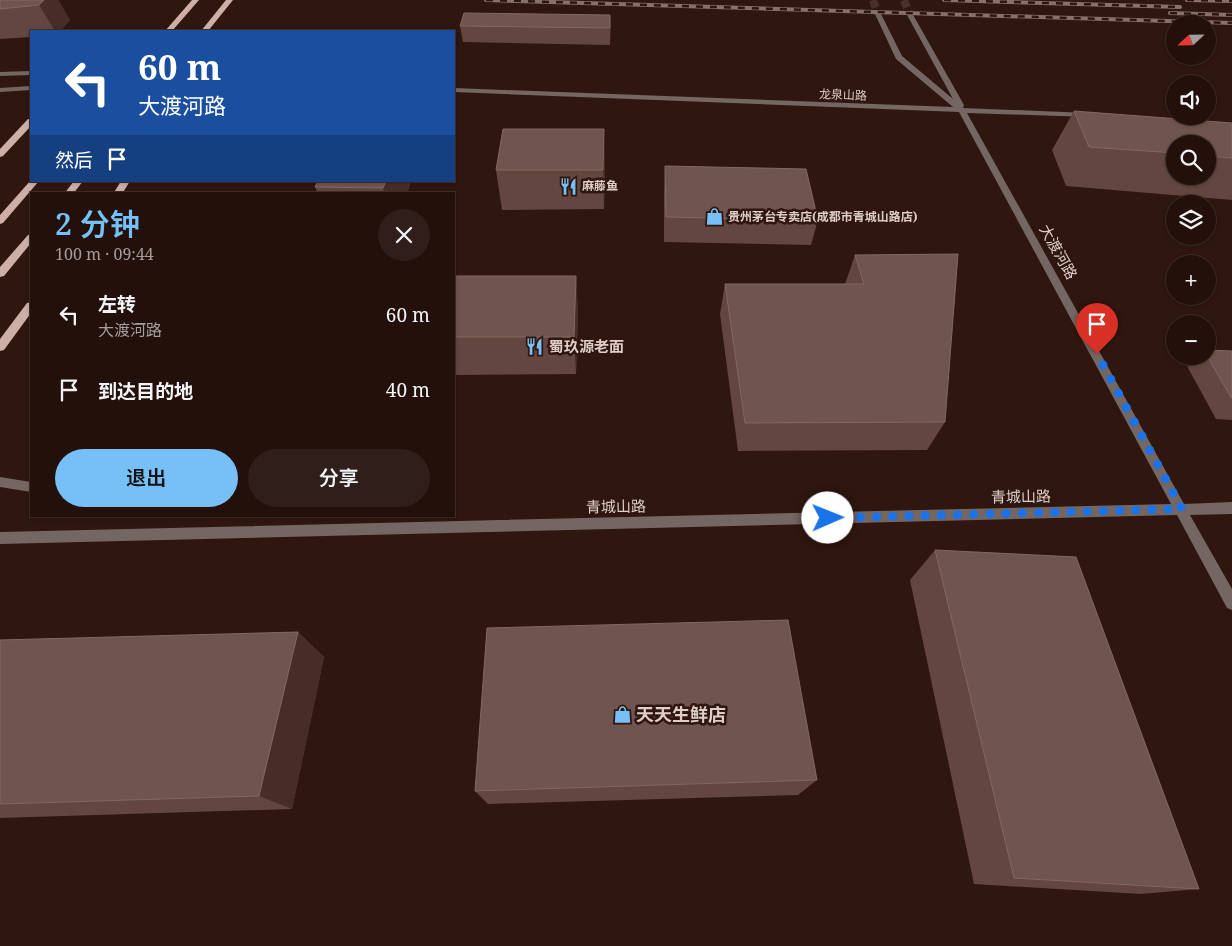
<!DOCTYPE html>
<html lang="zh">
<head>
<meta charset="utf-8">
<style>
  body { margin:0; font-family:"Noto Serif","Noto Sans SC",serif; background:#2f1e19; color:#f1f3f6; height:100vh; display:flex; flex-direction:column; font-size:19px; white-space:nowrap }
  * { box-sizing:border-box; margin:0 }
  p { font-size:16px; color:#a39d9d }
  .icon { flex:none; width:28px; height:28px; fill:none; stroke:currentColor; stroke-width:2; stroke-linecap:round; stroke-linejoin:round }
  .map { position:relative; flex:1; overflow:hidden }
  .details { position:absolute; left:30px; top:192px; width:425px; height:325px; display:flex; flex-direction:column; background:#23100b; border-radius:0px; box-shadow:0 1px 4px #0004,0 0 0 1px #40302c }
  .details>* { flex:none }
  .guide { position:absolute; left:30px; top:30px; width:425px; height:152px; border-radius:0px; box-shadow:0 1px 4px #0004,0 0 0 1px #40302c; background:#1a4fa0; color:#fff; overflow:hidden }
  .needle { width:32px; rotate:248deg }
  .tools { position:absolute; left:1166px; top:15px; display:grid; gap:10px }
  .tools a { display:grid; place-items:center; width:50px; height:50px; border-radius:50%; background:#23100b; box-shadow:0 1px 4px #0004,0 0 0 1px #40302c; font-size:25px }
  .pin { position:absolute; display:grid; place-items:center; width:42px; height:42px; color:#fff; margin:-51px -21px; border-radius:50% 50% 50% 0; rotate:-45deg; box-shadow:0 0 5px #0007 }
  .pin .icon { rotate:45deg }
  .me { position:absolute; width:55px; margin:-28px; rotate:89deg; stroke-linejoin:round; filter:drop-shadow(0 0 4px #0008) }
  .turn { display:flex; align-items:center; gap:18px; height:105px; padding:0 25px; font-size:22px }
  .turn .icon { width:65px; height:65px; stroke-width:2.5 }
  .turn b { display:block; font-size:35px; line-height:42px }
  .then { display:flex; align-items:center; height:48px; padding:0 25px; background:#0003; gap:10px; font-size:19px }
  .round { display:grid; place-items:center; flex:none; width:52px; height:52px; border-radius:26px; background:#2f1e19 }
  .summary { display:flex; align-items:center; justify-content:space-between; height:85px; padding:0 25px }
  h1 { font-size:30px; font-weight:600; line-height:38px; color:#76c0f7 }
  .action { display:flex; gap:10px; margin-top:auto; padding:10px 25px }
  .action a { flex:1; height:58px; border-radius:30px; background:#76c0f7; color:#111; font-size:20px; font-weight:600; line-height:58px; text-align:center }
  .action a+a { background:#2f1e19; color:#f1f3f6 }
  ul { padding:0; list-style:none }
  li { display:flex; align-items:center; gap:15px; height:75px; padding:0 25px }
  li div { flex:1 }
  li b { display:block; font-size:19px }
  li em { font-style:normal }
  .map>svg:first-child { display:block }
  .lines { fill:none; stroke-linecap:round; stroke-linejoin:round }
  .minor-tunnel { stroke:#49312b; stroke-width:8; stroke-dasharray:8 4; stroke-linecap:butt }
  .minor { fill:#746662; fill-rule:evenodd }
  .major { fill:#cdafa8; fill-rule:evenodd }
  .rail-casing { stroke:#86716b; stroke-width:4 }
  .rail { stroke:#2f160f; stroke-width:2.5; stroke-dasharray:7; stroke-linecap:butt }
  .wall { fill:#62463f; fill-rule:evenodd }
  .shaded-wall { fill:#482d26 }
  .building { fill:#70554e; stroke:#816861 }
  .route { stroke:#1a73e8; stroke-width:9; stroke-dasharray:0 16.2 }
  .labels { text-anchor:middle; stroke-width:5; stroke-linejoin:round; paint-order:stroke }
  .far-street-label { font-size:12px; fill:#decdc8; stroke:#2f160f }
  .far-poi-label { font-size:12px; font-weight:bold; fill:#decdc8; stroke:#2f160f; text-anchor:start }
  .street-label { font-size:15px; fill:#decdc8; stroke:#2f160f }
  .poi-label { font-size:15px; font-weight:bold; fill:#decdc8; stroke:#2f160f; text-anchor:start }
  .near-poi-label { font-size:18px; font-weight:bold; fill:#decdc8; stroke:#2f160f; text-anchor:start }
</style>
</head>
<body>
<div class="map">
<svg width="1232" height="946" viewBox="0 0 1232 946">
  <rect width="100%" height="100%" fill="#2f160f"/>
  <g class="lines">
    <!-- minor-tunnel -->
    <path class="minor-tunnel" d="M873,0L878,14
      M904,0L909,13"/>
    <!-- minor -->
    <path class="minor" d="M909,11L912,13L964,105L963,108L1088,113L1092,115L1088,117L967,113L1184,504L1232,502V514L1190,515L1232,589V610L1227,608L1177,515L0,544V532L1171,504L959,112L454,92V88L953,107L896,59L875,14L878,12L881,14L902,56L953,99L906,13Z
      M31,71V75L0,76V72Z
      M31,86V90L0,92V88Z
      M0,477L31,482V492L0,487Z"/>
    <!-- major -->
    <path class="major" d="M192,0H199L172,31H165Z
      M226,0H233L208,31H201Z
      M28,119H31V126L3,156L0,157V149Z
      M31,180L39,181L3,223L0,224V215Z
      M74,181H83L73,194H64Z
      M121,181H130L122,194H113Z
      M31,234V243L4,276L0,277V267L28,235Z
      M31,302V313L4,350L0,351V339L27,303Z"/>
    <defs>
      <path id="rail" d="M486,0L1232,23
        M944,0L1180,7
        M1187,0L1232,1
        M1170,13L1232,15"/>
    </defs>
    <!-- rail casing -->
    <use href="#rail" class="rail-casing"/>
    <!-- rail -->
    <use href="#rail" class="rail"/>
  </g>
  <!-- wall -->
  <path class="wall" d="M0,0H58L70,20L60,31H31V37L0,39Z
    M610,15V45L463,42L460,26Z
    M1074,111L1232,123V200L1066,186L1052,150ZM1175,144H1208V176H1175Z
    M665,166L818,220L811,245L664,242V191Z
    M605,169L604,209L502,210L496,170Z
    M411,181L407,194H318L315,187Z
    M855,255L945,422L927,450L738,451L720,314L725,284H845Z
    M454,276H576L578,315L576,374L454,375Z
    M1232,351V420L1216,419L1187,366L1197,356H1208Z
    M935,550L1199,889L1141,894L974,884L910,580Z
    M298,632L324,657L292,809L0,818V640Z
    M817,780L798,795L488,804L475,791Z"/>
  <!-- shaded-wall -->
  <path class="shaded-wall" d="M44,0H58L70,20L60,31H55L39,5Z
    M610,15L611,31L610,45Z
    M604,129L605,169L604,209L603,170Z
    M386,181H411L407,194H385L383,188Z
    M576,276L578,315L576,374L574,337Z
    M298,632L324,657L292,809L259,796Z"/>
  <!-- building -->
  <path class="building" d="M0,0H44L39,5L0,9Z
    M464,13L610,15V28L460,26Z
    M1074,111L1232,123V158L1208,156V144H1175V153L1089,147Z
    M503,129H604L603,170H496Z
    M665,166L806,169L818,220L666,217Z
    M318,181H386L383,188L315,187Z
    M958,254L945,422L745,423L725,284H864L855,255Z
    M454,276H576L574,337H454Z
    M1208,350L1232,351V399L1207,356Z
    M935,550L1076,557L1199,889L1014,878Z
    M788,620L817,780L475,791L487,628Z
    M298,632L259,796L0,804V640Z"/>
  <g class="lines">
    <!-- route -->
    <path class="route" d="M828,518L1182,509L1097,354"/>
  </g>
  <!-- icons -->
  <defs>
    <symbol id="restaurant-bare" viewBox="-9 -9 18 18"><path d="M-5-6h1v4h1v-4h1v4h1v-4h1v5L-1.5 .5V6h-2V.5L-5-1ZM5-6V6H3V1.5H1.5Q1.5-4 5-6Z" fill="#76c0f7" stroke="#2f160f" stroke-width="2.5" paint-order="stroke"/></symbol>
    <symbol id="shop-bare" viewBox="-9 -9 18 18"><path d="M-5-2.5h2.3a2.7 3.5 0 0 1 5.4 0H5L5.5 6h-11ZM-1.5-2.5h3a1.5 2.3 0 0 0-3 0Z" fill="#76c0f7" stroke="#2f160f" stroke-width="2.5" paint-order="stroke"/></symbol>
  </defs>
  <g fill-rule="evenodd">
    <use href="#restaurant-bare" x="556" y="174" width="25" height="25"/>
    <use href="#shop-bare" x="702" y="204" width="25" height="25"/>
    <use href="#restaurant-bare" x="522" y="334" width="25" height="25"/>
    <use href="#shop-bare" x="610" y="702" width="25" height="25"/>
  </g>
  <g class="labels">
    <!-- far-street labels -->
    <g class="far-street-label">
      <text transform="translate(843 95) rotate(2)" y="4">龙泉山路</text>
    </g>
    <!-- far-poi labels -->
    <g class="far-poi-label">
      <text x="582" y="190">麻藤鱼</text>
      <text x="728" y="221">贵州茅台专卖店(成都市青城山路店)</text>
    </g>
    <!-- street labels -->
    <g class="street-label">
      <text transform="translate(1058 252) rotate(61)" y="5">大渡河路</text>
      <text transform="translate(1021 497) rotate(-1)" y="5">青城山路</text>
      <text transform="translate(616 507) rotate(-1)" y="5">青城山路</text>
    </g>
    <!-- poi labels -->
    <g class="poi-label">
      <text x="549" y="352">蜀玖源老面</text>
    </g>
    <!-- near-poi labels -->
    <g class="near-poi-label">
      <text x="636" y="721">天天生鲜店</text>
    </g>
  </g>
</svg>
<div class="tools">
<a><svg class="needle" viewBox="-14 -14 28 28"><path d="M0-13l5 13h-10z" fill="#e53935"/><path d="M0 13l5-13h-10z" fill="#a39d9d"/></svg></a>
<a><svg class="icon" aria-label="sound" viewBox="0 0 24 24"><path d="M4 9h4l5-4v14l-5-4H4zM17 9q2 3 0 6"/></svg></a>
<a><svg class="icon" aria-label="search" viewBox="0 0 24 24"><circle cx="10" cy="10" r="6"/><path d="M15 15l6 6"/></svg></a>
<a><svg class="icon" aria-label="layers" viewBox="0 0 24 24"><path d="M12 4l9 5-9 5-9-5zM3 14l9 5 9-5"/></svg></a>
<a>+</a>
<a>−</a>
</div>
<div class="pin" style="left:1097px;top:354px;background:#d93025"><svg class="icon" aria-label="arrive" viewBox="0 0 24 24"><path d="M6 21V4h12l-3 4 3 4H6"/></svg></div>
<svg class="me" style="left:828px;top:518px" viewBox="-20 -20 40 40"><circle r="19" fill="#fff"/><path d="M0-13L10 11 0 6-10 11z" fill="#1a73e8"/></svg>
<div class="guide">
<div class="turn"><svg class="icon" aria-label="left" viewBox="0 0 24 24"><path d="M17 20v-9H6M10 6l-5 5 5 5"/></svg><div><b>60 m</b>大渡河路</div></div>
<div class="then">然后<svg class="icon" aria-label="arrive" viewBox="0 0 24 24"><path d="M6 21V4h12l-3 4 3 4H6"/></svg></div>
</div>
<section class="details">
<div class="summary"><div><h1>2 分钟</h1><p>100 m · 09:44</p></div><a class="round"><svg class="icon" aria-label="close" viewBox="0 0 24 24"><path d="M6 6l12 12M18 6L6 18"/></svg></a></div>
<ul>
<li><svg class="icon" aria-label="left" viewBox="0 0 24 24"><path d="M17 20v-9H6M10 6l-5 5 5 5"/></svg><div><b>左转</b><p>大渡河路</p></div><em>60 m</em></li>
<li><svg class="icon" aria-label="arrive" viewBox="0 0 24 24"><path d="M6 21V4h12l-3 4 3 4H6"/></svg><div><b>到达目的地</b></div><em>40 m</em></li>
</ul>
<div class="action"><a>退出</a><a>分享</a></div>
</section>
</div>
</body>
</html>
